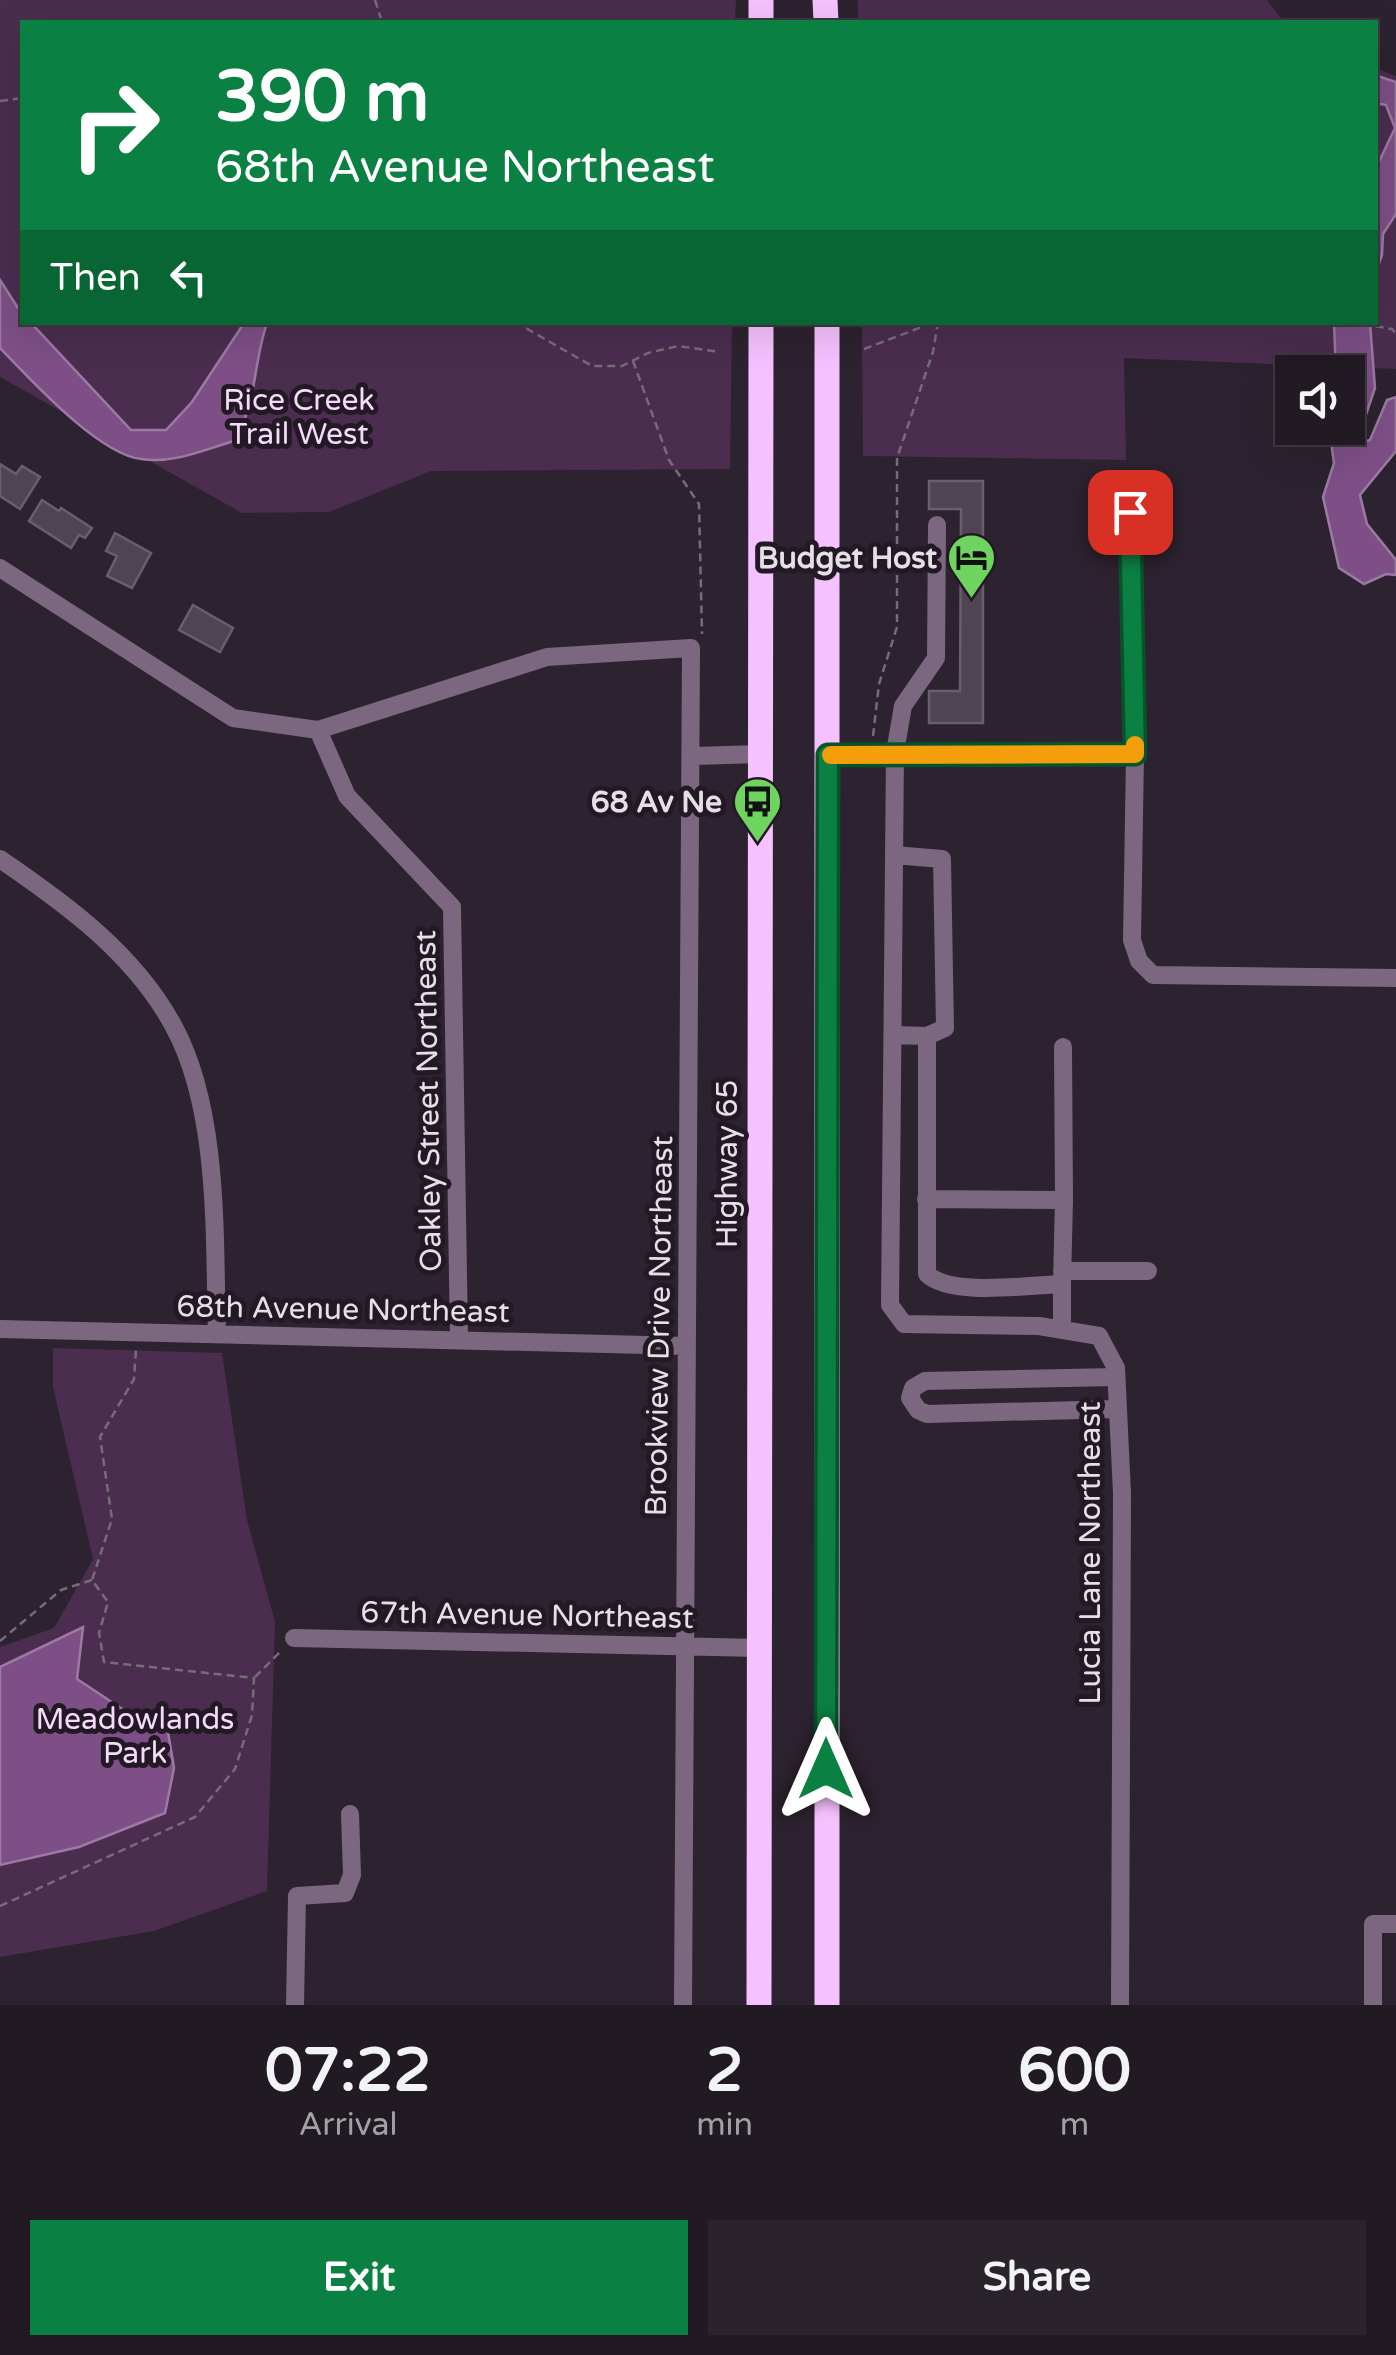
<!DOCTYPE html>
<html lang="en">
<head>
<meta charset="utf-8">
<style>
  body { margin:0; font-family:"Varela Round",sans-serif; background:#2a232b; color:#f1f3f6; height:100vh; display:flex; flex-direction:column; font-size:38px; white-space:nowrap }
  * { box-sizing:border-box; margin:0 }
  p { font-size:32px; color:#a2a1a6 }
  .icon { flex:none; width:55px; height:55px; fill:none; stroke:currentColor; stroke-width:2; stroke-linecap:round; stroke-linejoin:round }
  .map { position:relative; height:2005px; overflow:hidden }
  .details { display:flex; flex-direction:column; background:#221a23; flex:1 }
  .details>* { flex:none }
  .banner { position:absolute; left:20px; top:20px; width:1358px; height:305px; border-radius:0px; box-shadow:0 10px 40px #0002,0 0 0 2px #3f3841; background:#0b8043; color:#fff; overflow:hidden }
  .controls { position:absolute; left:1275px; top:355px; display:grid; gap:20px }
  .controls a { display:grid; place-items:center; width:90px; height:90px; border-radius:0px; background:#221a23; box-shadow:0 10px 40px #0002,0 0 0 2px #3f3841; font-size:50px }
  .pin { position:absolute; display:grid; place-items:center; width:85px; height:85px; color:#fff; margin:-42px; border-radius:20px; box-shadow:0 5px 15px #0006 }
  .me { position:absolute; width:110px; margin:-55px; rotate:0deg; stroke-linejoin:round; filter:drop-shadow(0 0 8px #0008) }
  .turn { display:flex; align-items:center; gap:35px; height:210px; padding:0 30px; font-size:45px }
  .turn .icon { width:130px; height:130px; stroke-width:2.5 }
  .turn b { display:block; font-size:70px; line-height:85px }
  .then { display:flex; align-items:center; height:95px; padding:0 30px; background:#0003; gap:20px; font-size:38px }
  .eta { display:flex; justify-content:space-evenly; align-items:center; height:170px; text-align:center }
  .eta b { font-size:60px; font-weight:800; line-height:70px }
  .button { display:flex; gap:20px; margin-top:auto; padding:20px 30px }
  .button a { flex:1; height:115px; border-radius:0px; background:#0b8043; color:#fff; font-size:40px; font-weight:800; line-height:115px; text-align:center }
  .button a+a { background:#2a232b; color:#f1f3f6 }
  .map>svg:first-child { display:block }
  .green { fill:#4b2d50 }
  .water { fill:#7d4f86; stroke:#9c7aa3; stroke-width:2.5 }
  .building { fill:#4f4451; stroke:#6a5e6c; stroke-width:2.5 }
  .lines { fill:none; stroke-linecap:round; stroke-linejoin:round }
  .path { stroke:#766d78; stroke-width:2.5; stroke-dasharray:8 5; stroke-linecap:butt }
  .minor { stroke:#7c6780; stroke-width:18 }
  .highway { stroke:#f5c1fe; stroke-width:25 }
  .route-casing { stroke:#07532c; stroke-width:25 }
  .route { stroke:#0b8043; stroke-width:18 }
  .slow { stroke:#f59e0b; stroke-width:18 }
  .labels { text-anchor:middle; stroke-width:10; stroke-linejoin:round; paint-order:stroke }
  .park-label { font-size:30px; fill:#f5dafa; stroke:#231925 }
  .poi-label { font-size:30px; font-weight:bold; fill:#e6dfe7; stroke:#231925; text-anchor:end }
  .street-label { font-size:30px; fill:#e6dfe7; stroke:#231925 }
</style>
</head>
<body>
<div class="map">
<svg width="1396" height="2005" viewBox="0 0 1396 2005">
  <rect width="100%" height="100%" fill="#2d222f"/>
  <!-- green -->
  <path class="green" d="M0,0H736L735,22H22V322L732,323L730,469L431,471L329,512L242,513L0,377Z
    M858,0H1267L1284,22H858Z
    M1375,68L1396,76V369L1124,358L1126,460L863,456L862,323L1375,322Z
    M53,1348L222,1353L247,1520L275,1622L267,1891L154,1931L0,1957V1647L54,1628L93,1559L53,1387Z"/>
  <!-- water -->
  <path class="water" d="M1375,75L1396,82V214L1383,234L1382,255L1375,275V170L1395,128L1386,105L1375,103Z
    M0,280L22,314V322L31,323L131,430H166L192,402L244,323H267C253,363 257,405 234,441C204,450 173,464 141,459C98,454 30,379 0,348Z
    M1334,323H1370L1375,388L1356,444L1370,440L1387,400L1396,397V451L1360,495L1367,524L1396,560V575L1386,574L1364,584L1339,568L1323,497L1334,463L1329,428H1348V372H1336Z
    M83,1627L77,1679L142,1722L168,1732L174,1768L165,1813L79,1847L0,1865V1667Z"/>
  <!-- building -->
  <path class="building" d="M0,464L16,474L22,466L40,477L20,509L0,496Z
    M929,481H983V723H929V691H960L961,509H929Z
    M42,500L59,511L61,508L92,528L85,538L79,535L71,548L29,521Z
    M115,533L151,553L132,588L107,576L117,556L106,551Z
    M193,605L233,628L220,652L179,630Z"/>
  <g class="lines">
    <!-- path -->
    <path class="path" d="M375,0L382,22
      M0,101L22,98
      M515,322L592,366H622L648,353L678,346L720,352
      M1053,322H1056
      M1350,322L1392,329L1396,334
      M864,349L935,322
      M633,361L669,460L699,504L702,634
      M873,736L879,684L897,627V458L933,352L938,322
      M0,1641L61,1590L92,1580
      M255,1677L281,1651
      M0,1906L195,1817L235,1769L252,1715L254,1678L104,1662L99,1633L108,1602L92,1580L112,1519L100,1437L134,1379L136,1349"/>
    <!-- minor -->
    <path class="minor" d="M1130,512L1135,754L1132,940L1139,961L1153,975L1396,978
      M937,525L936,658L903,706L895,752L890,1305L904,1324L1039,1326L1099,1336L1116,1368L1122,1493L1120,2005
      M0,568L233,718L318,730L547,657L691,648L683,2005
      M318,730L347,796L452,907L459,1338
      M828,755L1135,754
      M694,756L760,754
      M0,859C66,904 135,954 174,1027C220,1112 214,1240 217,1334
      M893,1035L927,1036L945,1028L942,859L894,855
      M927,1036V1274C950,1297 1029,1285 1062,1284V1328
      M926,1199L1064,1200L1063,1047
      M1062,1271H1148
      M1062,1283L1064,1200
      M0,1329L686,1346
      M1116,1377L925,1381L913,1388L910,1398L918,1410L927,1414L1118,1409
      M294,1638L759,1648
      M295,2005L297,1896L345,1893L352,1875L350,1814
      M1373,2005V1924H1396"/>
    <!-- highway -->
    <path class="highway" d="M761,0V22
      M825,0L826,22
      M759,2005L761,322
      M827,2005V322"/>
  </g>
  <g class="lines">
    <defs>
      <path id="route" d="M826,1769L828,755L1135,754L1130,512"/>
    </defs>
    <!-- route casing -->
    <use href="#route" class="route-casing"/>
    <!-- route -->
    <use href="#route" class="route"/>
    <!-- slow -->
    <path class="slow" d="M831,755L1135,754V745"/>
  </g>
  <!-- icons -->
  <defs>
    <symbol id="hotel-pin" viewBox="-11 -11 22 30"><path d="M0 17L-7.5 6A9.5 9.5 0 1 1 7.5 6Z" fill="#6fd35f" stroke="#231925"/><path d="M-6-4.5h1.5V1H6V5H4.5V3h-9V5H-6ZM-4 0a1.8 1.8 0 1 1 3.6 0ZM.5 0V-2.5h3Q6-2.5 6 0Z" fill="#111"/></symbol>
    <symbol id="bus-pin" viewBox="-11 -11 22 30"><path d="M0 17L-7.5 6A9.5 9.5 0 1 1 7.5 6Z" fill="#6fd35f" stroke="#231925"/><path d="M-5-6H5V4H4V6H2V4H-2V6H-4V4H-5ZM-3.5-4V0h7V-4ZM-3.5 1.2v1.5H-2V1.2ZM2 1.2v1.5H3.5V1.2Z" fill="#111"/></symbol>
  </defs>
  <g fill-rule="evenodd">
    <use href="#hotel-pin" x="944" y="530" width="55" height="75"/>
    <use href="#bus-pin" x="730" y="774" width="55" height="75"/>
  </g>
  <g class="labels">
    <!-- park labels -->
    <g class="park-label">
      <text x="299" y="410">Rice Creek<tspan x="299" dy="34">Trail West</tspan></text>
      <text x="135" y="1729">Meadowlands<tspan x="135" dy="34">Park</tspan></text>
    </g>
    <!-- poi labels -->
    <g class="poi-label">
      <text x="937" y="568">Budget Host</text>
      <text x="722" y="812">68 Av Ne</text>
    </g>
    <!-- street labels -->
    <g class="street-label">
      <text transform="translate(428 1101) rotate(-91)" y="10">Oakley Street Northeast</text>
      <text transform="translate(727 1164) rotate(-90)" y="10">Highway 65</text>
      <text transform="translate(343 1309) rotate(1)" y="10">68th Avenue Northeast</text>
      <text transform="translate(659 1326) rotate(-89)" y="10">Brookview Drive Northeast</text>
      <text transform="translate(1090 1553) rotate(-90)" y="10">Lucia Lane Northeast</text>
      <text transform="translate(527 1615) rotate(1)" y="10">67th Avenue Northeast</text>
    </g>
  </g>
</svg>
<div class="controls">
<a><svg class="icon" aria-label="sound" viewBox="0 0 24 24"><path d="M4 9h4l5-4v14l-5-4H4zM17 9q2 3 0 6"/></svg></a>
</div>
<div class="pin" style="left:1130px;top:512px;background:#d93025"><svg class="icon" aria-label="arrive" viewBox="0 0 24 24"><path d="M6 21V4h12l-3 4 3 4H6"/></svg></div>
<svg class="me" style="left:826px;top:1769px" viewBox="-20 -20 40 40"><path d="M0-17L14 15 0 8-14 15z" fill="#0b8043" stroke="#fff" stroke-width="4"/></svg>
<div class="banner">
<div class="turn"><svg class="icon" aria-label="right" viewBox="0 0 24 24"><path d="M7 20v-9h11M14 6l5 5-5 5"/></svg><div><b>390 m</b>68th Avenue Northeast</div></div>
<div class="then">Then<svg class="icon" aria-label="left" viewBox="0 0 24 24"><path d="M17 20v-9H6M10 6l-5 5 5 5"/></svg></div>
</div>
</div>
<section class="details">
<div class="eta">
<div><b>07:22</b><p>Arrival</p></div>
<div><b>2</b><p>min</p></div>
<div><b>600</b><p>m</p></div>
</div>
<div class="button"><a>Exit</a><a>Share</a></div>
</section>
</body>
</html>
